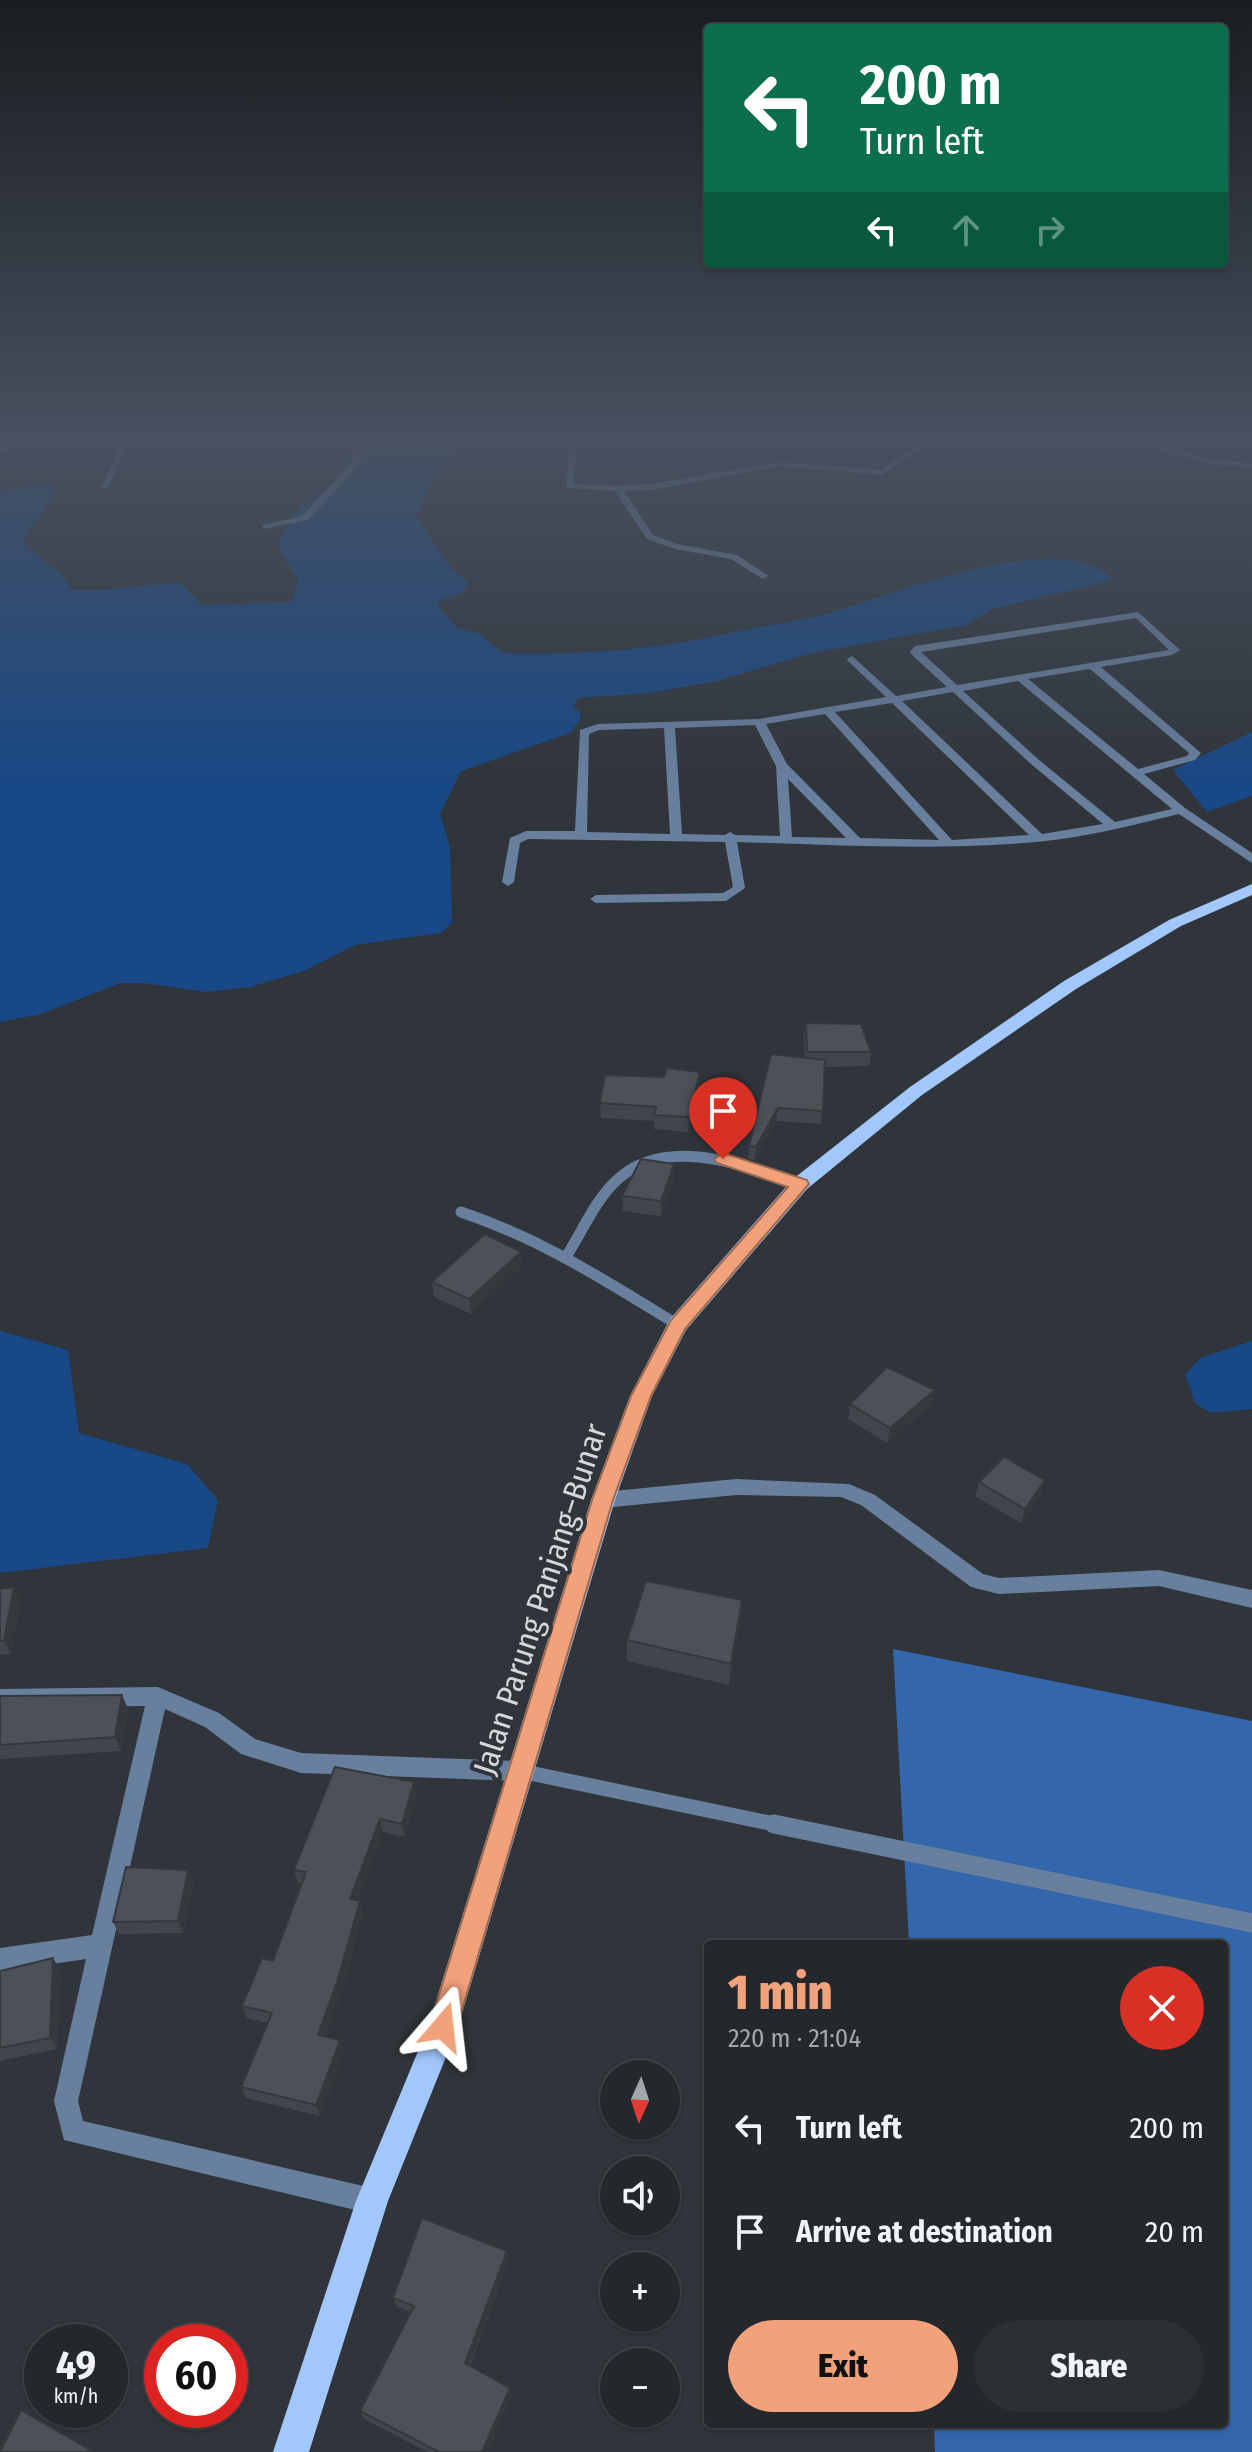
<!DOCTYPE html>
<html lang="en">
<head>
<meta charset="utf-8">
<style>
  body { margin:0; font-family:"Fira Sans Condensed",sans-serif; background:#2c3034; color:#f1f3f6; height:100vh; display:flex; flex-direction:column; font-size:30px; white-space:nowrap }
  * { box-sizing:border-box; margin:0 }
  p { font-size:26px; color:#a3a6a9 }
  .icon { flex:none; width:44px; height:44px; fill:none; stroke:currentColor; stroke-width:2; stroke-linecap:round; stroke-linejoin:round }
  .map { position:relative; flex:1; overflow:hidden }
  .drawer { position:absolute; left:704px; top:1940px; width:524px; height:488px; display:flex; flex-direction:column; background:#24282c; border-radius:8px; box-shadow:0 2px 6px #0004,0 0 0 2px #414448 }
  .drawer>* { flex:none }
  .guide { position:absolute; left:704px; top:24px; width:524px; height:244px; border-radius:8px; box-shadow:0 2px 6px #0004,0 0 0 2px #414448; background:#0b6e4f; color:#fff; overflow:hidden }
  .needle { width:52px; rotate:183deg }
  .tools { position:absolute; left:600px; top:2060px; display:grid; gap:16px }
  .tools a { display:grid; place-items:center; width:80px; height:80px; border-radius:50%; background:#24282c; box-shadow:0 2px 6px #0004,0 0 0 2px #414448; font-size:40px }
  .speed { position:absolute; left:24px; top:2324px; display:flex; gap:16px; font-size:40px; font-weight:700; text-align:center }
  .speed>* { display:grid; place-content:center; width:104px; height:104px; border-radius:50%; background:#24282c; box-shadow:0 2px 6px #0004,0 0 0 2px #414448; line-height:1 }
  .speed small { font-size:20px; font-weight:400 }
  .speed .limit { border:12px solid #d22; background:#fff; color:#111 }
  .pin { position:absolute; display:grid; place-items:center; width:68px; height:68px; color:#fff; margin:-82px -34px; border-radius:50% 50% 50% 0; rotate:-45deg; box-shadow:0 0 8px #0007 }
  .pin .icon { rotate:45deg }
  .me { position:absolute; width:88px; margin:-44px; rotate:17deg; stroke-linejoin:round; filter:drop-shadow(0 0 6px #0008) }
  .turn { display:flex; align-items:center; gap:28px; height:168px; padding:0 24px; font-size:36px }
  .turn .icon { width:104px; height:104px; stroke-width:2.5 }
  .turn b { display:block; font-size:56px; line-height:68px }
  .lanes { display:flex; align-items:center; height:76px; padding:0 24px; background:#0003; justify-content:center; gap:40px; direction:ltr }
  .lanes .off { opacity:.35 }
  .round { display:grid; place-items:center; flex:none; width:84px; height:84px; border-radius:42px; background:#2c3034 }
  .headline { display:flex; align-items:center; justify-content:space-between; height:136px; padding:0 24px }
  h1 { font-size:48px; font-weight:800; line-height:60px; color:#f1a27b }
  .cta { display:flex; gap:16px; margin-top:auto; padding:16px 24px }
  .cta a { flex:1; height:92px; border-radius:48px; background:#f1a27b; color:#111; font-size:32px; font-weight:800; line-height:92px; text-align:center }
  .cta a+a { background:#2c3034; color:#f1f3f6 }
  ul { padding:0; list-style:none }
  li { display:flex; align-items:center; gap:24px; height:104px; padding:0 24px }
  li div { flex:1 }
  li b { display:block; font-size:30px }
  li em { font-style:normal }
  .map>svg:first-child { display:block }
  .green { fill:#184885 }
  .forest { fill:#36a }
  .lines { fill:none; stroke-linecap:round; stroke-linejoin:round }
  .lane-far2 { stroke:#687f9e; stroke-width:11 }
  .lane-far1 { stroke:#687f9e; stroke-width:15 }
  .lane { stroke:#687f9e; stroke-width:19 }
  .street { fill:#687f9e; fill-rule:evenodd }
  .primary { fill:#a2c7fb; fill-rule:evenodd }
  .wall { fill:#41464c }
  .shaded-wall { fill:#35393e }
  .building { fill:#4c5158; stroke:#35393e; stroke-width:2 }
  .route { fill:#f1a27b; stroke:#9d6950; stroke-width:2 }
  .labels { text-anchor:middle; stroke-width:8; stroke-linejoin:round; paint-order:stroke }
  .near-street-label { font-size:32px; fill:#d4d7db; stroke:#30353b }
</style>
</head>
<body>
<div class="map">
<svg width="1252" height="2452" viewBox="0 0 1252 2452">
  <rect width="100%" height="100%" fill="#30353b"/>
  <!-- green -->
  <path class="green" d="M359,441H459L457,449L432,481L416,517L452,569L468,582L463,592L441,600L437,605L457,628L480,634L501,652L514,654C581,654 654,650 720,635C757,627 797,622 833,612C893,595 1064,524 1113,580L993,609L966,625L812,653L716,681L650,693L578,698L573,707L580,712V720L570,733L461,771L440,814L450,847L452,923L441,933L355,945L304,971L250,987L206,992L144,983H120L41,1014L0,1022V492L39,485L55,487C51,506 32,523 23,541L64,578L72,590H104L179,582L202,605L291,602L299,580L279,551V541L299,507L335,482Z
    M1252,732V796L1207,812L1173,770Z
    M0,1331L68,1350L79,1433L187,1464L218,1500L208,1548L0,1573Z
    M1252,1341V1409L1211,1413L1196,1404L1185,1375L1200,1358Z"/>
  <!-- forest -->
  <path class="forest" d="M893,1649L1252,1721V2452H935L934,2424H1224V1944H909Z"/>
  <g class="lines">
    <!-- lane-far2 -->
    <path class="lane-far2" d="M461,1212C544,1240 604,1280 678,1325
      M566,1257C582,1232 595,1200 617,1180C667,1134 745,1166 800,1184"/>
    <!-- lane-far1 -->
    <path class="lane-far1" d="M520,1771L784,1826"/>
    <!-- lane -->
    <path class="lane" d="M774,1824L1252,1923"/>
    <!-- street -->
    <path class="street" d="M46,441H75L0,451V447Z
      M122,441H130L108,487L101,489Z
      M364,441H372L359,465L308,520L263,529V525L302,516L352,462Z
      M570,441H578L573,484L618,486L651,484L780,462L881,470L923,441H933L883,475L780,466L651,490L624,491L653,535L677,544L737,555L766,574L768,576L763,579L731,559L675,549L647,539L615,491L566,488Z
      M1038,441L1157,444L1214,461L1252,463V467L1213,465L1156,448Z
      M1138,612L1180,650L1172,655L1101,667L1201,753L1195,760L1144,774L1185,808L1252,853V863L1179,814C1132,825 1084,838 1036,842C936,851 837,845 737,842L745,888L726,901L596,903L590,899L596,895L723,893L733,887L725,842L528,839L520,843L514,882L508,886L502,882L510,838L526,831H575L580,730L598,724L759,719L886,697L848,661L847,659L852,656L896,696L947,687L911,654L910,652L915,646ZM1136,618L1169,650L957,685L921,652ZM1090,669L1189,753L1187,756L1138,769L1028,679ZM1018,681L1172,809L1115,822L1039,760L963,691ZM953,692L1031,764L1103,824L1042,834L902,701ZM892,703L1029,835L952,840L835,712ZM825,714L939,840L860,838L787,764L766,724ZM755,725L776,766L780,836L735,835L730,832L725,835L682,834L675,728ZM664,728L670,834L587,832L589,734L599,730ZM788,779L846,838L792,837Z
      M736,1479L849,1484L875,1495L983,1574L999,1578L1159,1570L1252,1590V1608L1159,1586L999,1594L971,1587L861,1505L841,1497L736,1495L603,1508L596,1505L594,1500L596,1495L603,1492Z
      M158,1687L219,1713L255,1739L301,1753L520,1761L528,1764L531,1771L528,1778L520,1781L301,1773L241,1754L205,1727L165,1709L78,2101L83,2121L372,2188L381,2192L385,2201L381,2210L372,2214L64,2140L54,2101L86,1959L0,1972V1948L92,1935L145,1706L0,1707V1689Z"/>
    <!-- primary -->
    <path class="primary" d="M1252,884V895L1181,926L1076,989L922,1095L807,1189L686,1330L652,1396L615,1500L458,2027L388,2201L309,2452H273L356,2201L428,2027L591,1500L630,1396L670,1319L793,1179L910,1087L1064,981L1169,920Z"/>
  </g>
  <!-- wall -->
  <path class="wall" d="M806,1023L871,1052L869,1066L825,1067L821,1124L776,1121L755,1160L748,1159L749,1146L805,1058L804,1038Z
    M700,1072L699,1087L688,1132L654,1129V1121L601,1118L600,1103L664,1077Z
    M674,1179L661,1216L623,1211L622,1196Z
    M521,1252L522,1267L471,1314L434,1297L432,1282Z
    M850,1404H932L887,1443L848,1419Z
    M979,1482L1041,1495L1021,1523L975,1496Z
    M0,1589L21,1602L11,1654L0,1655Z
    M742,1600L740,1621L729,1685L627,1661V1640Z
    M122,1695L128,1709L121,1751L0,1759V1696Z
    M417,1795L405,1837L383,1832L357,1901H360L363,1914L342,1991L325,2037L344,2052L320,2116L246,2098L241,2087L268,2023L247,2018L242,2006L273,1961L302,1884L298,1883L294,1870Z
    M188,1870L194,1883L183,1933L119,1934L113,1922Z
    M0,1971H61L57,2049L0,2061Z
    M507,2251L509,2260L470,2366L512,2396L487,2452H428L364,2419L360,2411L410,2312L397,2307L393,2298Z"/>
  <!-- shaded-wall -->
  <path class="shaded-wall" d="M700,1072L699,1087L688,1132L689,1117Z
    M778,1108L776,1121L755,1160L756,1147Z
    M674,1164V1179L661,1216V1201Z
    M521,1252L522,1267L471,1314L469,1299Z
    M935,1390L932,1404L887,1443L890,1428Z
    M1045,1480L1041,1495L1021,1523L1025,1509Z
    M14,1587L21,1602L11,1654L4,1640Z
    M742,1600L740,1621L729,1685L731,1664Z
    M122,1695L128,1709L121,1751L115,1737Z
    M414,1782L417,1795L405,1837L402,1824Z
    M380,1819L383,1832L353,1912L350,1899Z
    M188,1870L194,1883L183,1933L178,1921Z
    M360,1901L363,1914L342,1991L322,2047L318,2035Z
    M53,1958L61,1971L57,2049L50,2038Z
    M340,2040L344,2052L320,2116L316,2105Z
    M507,2251L509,2260L467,2371L465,2363Z
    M510,2388L512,2396L487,2452H482Z"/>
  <!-- building -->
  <path class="building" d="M806,1023L861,1024L871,1052H807Z
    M771,1054L825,1060L823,1111L778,1108L756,1147L749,1146Z
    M667,1068L700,1072L689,1117L654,1115L656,1107L600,1103L605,1075L664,1077Z
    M641,1159L674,1164L661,1201L622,1196Z
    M485,1234L521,1252L469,1299L432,1282Z
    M887,1367L935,1390L890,1428L850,1404Z
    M1004,1457L1045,1480L1025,1509L979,1482Z
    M646,1581L742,1600L731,1664L627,1640Z
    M14,1587L4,1640L0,1641V1589Z
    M122,1695L115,1737L0,1745V1696Z
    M335,1767L414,1782L402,1824L380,1819L350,1899L360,1901L338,1979L318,2035L340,2040L316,2105L241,2087L272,2013L242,2006L262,1958L273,1961L306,1872L294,1870Z
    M126,1867L188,1870L178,1921L113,1922Z
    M53,1958L50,2038L0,2048V1971Z
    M422,2218L507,2251L465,2363L510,2388L482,2452H439L360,2411L414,2306L393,2298Z
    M21,2410L94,2452H0Z"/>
  <!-- sky -->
  <linearGradient id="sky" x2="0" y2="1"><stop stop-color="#1a1d20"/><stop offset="0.56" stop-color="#485160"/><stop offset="1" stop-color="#485160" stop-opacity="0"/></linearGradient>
  <rect width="1252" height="785" fill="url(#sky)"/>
  <!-- route -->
  <path class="route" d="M723,1153L807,1180L809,1184L685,1329L651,1396L613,1500L457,2027L453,2036L443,2040L433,2036L429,2027L592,1500L631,1396L671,1320L788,1187L717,1163L714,1159Z"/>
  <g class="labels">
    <!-- near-street labels -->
    <g class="near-street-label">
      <text transform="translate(540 1599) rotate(-72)" y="11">Jalan Parung Panjang–Bunar</text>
    </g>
  </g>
</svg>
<div class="tools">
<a><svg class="needle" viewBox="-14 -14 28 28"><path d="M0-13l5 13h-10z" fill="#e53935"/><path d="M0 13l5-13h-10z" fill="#a3a6a9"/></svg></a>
<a><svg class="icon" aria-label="sound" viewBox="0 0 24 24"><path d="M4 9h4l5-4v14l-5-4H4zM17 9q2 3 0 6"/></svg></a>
<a>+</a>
<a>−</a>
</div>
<div class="speed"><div>49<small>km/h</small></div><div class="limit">60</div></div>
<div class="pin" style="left:723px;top:1159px;background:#d93025"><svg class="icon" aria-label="arrive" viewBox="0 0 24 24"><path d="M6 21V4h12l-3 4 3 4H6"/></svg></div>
<svg class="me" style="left:443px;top:2027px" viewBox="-20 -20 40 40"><path d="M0-17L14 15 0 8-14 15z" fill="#f1a27b" stroke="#fff" stroke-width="4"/></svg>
<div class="guide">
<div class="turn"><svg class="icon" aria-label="left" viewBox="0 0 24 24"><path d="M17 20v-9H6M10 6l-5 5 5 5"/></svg><div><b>200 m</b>Turn left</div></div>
<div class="lanes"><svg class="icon" aria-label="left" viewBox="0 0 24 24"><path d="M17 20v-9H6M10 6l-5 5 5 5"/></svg><svg class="icon off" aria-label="ahead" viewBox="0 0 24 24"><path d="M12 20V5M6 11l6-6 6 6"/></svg><svg class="icon off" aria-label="right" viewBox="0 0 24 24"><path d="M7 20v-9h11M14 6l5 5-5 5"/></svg></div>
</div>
<section class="drawer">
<div class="headline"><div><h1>1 min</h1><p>220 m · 21:04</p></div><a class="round" style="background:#d93025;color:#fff"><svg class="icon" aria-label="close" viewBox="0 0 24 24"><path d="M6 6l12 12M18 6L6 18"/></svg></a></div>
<ul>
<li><svg class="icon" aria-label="left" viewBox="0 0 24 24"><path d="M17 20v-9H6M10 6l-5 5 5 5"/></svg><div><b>Turn left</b></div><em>200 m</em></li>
<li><svg class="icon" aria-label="arrive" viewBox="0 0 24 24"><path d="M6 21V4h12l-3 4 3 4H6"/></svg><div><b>Arrive at destination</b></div><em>20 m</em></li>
</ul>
<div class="cta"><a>Exit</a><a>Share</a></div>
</section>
</div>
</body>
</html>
